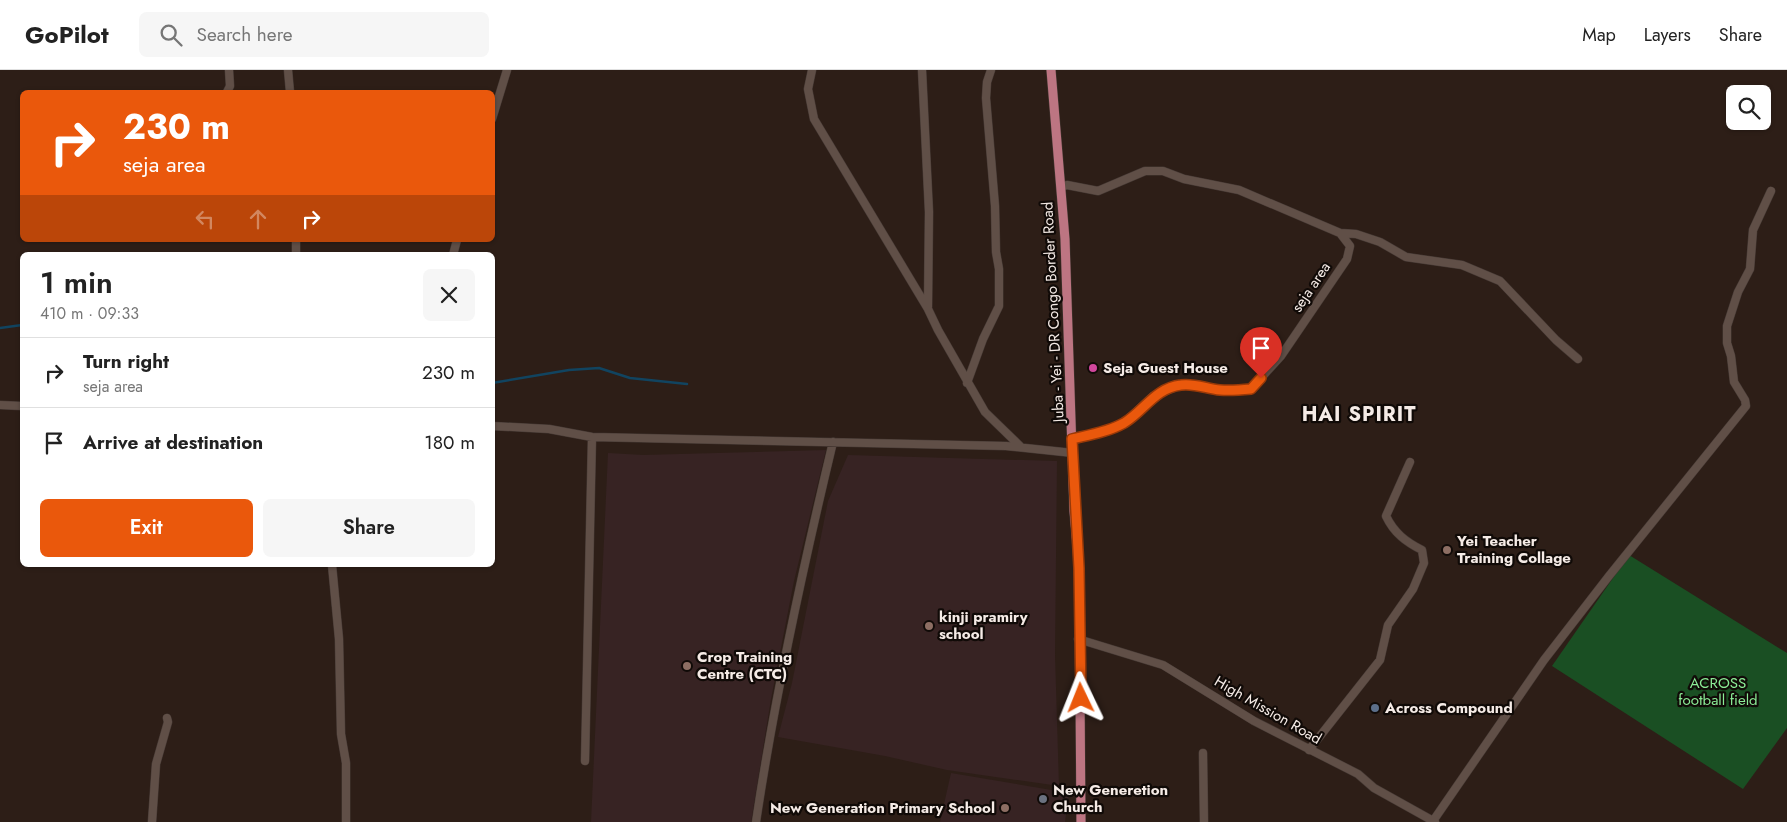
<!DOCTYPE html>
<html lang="en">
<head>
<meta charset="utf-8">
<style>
  body { margin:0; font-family:Jost,sans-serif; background:#f6f6f6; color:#222; height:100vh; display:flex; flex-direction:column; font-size:19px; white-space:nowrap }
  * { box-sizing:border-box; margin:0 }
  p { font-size:16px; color:#767676 }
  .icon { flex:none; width:28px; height:28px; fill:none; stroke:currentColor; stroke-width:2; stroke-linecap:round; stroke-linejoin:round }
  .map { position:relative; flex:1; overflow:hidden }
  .drawer { position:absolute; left:20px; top:182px; width:475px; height:315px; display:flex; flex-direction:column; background:#fff; border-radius:8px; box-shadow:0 1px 4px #0004 }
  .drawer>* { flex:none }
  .top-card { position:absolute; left:20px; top:20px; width:475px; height:152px; border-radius:8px; box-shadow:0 1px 4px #0004; background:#ea580c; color:#fff; overflow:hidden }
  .fabs { position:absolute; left:1726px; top:15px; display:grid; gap:10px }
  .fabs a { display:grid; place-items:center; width:45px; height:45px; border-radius:8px; background:#fff; box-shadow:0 1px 4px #0004; font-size:25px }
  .pin { position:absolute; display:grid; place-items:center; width:42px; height:42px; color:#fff; margin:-51px -21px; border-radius:50% 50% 50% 0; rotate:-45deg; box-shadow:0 0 5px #0007 }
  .pin .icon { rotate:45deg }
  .me { position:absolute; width:55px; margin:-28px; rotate:358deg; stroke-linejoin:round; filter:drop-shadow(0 0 4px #0008) }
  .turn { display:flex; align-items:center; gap:18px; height:105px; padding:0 20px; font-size:22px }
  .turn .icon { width:65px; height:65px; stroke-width:2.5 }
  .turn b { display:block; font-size:35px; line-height:42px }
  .lanes { display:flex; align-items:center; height:48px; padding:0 20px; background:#0003; justify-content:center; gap:25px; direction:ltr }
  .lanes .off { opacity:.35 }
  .round { display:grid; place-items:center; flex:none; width:52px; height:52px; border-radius:8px; background:#f6f6f6 }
  .headline { display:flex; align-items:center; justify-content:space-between; height:85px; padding:0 20px }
  h1 { font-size:30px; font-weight:600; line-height:38px }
  .button { display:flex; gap:10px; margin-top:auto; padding:10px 20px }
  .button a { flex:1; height:58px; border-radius:8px; background:#ea580c; color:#fff; font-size:20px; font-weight:600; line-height:58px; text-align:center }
  .button a+a { background:#f6f6f6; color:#222 }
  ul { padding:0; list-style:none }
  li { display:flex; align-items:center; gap:15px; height:70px; padding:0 20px; border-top:1px solid #e0e0e0 }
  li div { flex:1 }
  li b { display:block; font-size:19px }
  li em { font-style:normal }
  header { display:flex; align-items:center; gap:30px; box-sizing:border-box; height:70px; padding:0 25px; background:#fff; border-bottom:1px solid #e0e0e0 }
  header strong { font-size:24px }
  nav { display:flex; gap:28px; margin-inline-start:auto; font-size:18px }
  .search { width:350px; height:45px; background:#f6f6f6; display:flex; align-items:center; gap:12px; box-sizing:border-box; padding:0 18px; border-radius:8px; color:#767676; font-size:19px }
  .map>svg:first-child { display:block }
  .education { fill:#372323 }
  .green { fill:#1a4f23 }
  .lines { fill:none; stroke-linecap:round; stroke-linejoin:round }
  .stream { stroke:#114460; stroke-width:2.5 }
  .minor-casing { stroke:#463a35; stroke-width:9 }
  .major-casing { stroke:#463a35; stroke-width:10 }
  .minor { stroke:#604f47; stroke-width:8 }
  .major { stroke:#bd7582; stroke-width:9 }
  .route-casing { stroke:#983908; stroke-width:12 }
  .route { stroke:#ea580c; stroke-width:9 }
  .hotel-dot { fill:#d1479c; stroke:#100a07; stroke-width:2 }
  .education-dot { fill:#8d6e63; stroke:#100a07; stroke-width:2 }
  .service-dot { fill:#5c6f8a; stroke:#100a07; stroke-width:2 }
  .worship-dot { fill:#6b7280; stroke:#100a07; stroke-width:2 }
  .labels { text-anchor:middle; stroke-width:4.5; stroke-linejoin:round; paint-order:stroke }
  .street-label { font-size:15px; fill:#f5ebe6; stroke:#100a07 }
  .poi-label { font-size:15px; font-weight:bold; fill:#f5ebe6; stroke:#100a07; text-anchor:start }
  .park-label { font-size:15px; fill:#8bec96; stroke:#100a07 }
  .district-label { font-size:20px; font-weight:bold; letter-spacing:1px; fill:#f5ebe6; stroke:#100a07 }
</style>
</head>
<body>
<header>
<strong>GoPilot</strong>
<div class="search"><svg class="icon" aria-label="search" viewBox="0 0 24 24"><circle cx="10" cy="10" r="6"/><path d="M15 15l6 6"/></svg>Search here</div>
<nav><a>Map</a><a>Layers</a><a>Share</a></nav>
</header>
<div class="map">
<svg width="1787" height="752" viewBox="0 0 1787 752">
  <rect width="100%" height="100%" fill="#2d1e17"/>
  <!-- education -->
  <path class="education" d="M826,380L794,511L771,629L751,752H591L608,383L643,385Z
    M848,385L1057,391L1055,585L1059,716L947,700L885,686L778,667L792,613L828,431Z
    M951,703L1069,723L1065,752H940Z"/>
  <!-- green -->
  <path class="green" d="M1629,485L1787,583V658L1743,719L1552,596Z"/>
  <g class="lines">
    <!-- stream -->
    <path class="stream" d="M0,258L22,255
      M492,313L569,300L599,298L630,308L687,314"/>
    <defs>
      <path id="minor" d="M288,0L290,22
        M812,0L808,19L814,49L928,239L938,260L985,342L1021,377
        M922,0L929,142L928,237
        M227,22L230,16L229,0
        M492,49L507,0
        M1061,117L1067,115L1098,121L1145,101H1163L1184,109L1239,120L1340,163L1356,164L1380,172L1406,187L1462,195L1500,211L1556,270L1578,289
        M296,170V185
        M453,185L457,170
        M967,313L983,269L999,236V199L996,182L995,136L986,28L987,12L991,0
        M0,335L22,336
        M492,356L549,359L592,367L1006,376L1073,383
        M1072,369L1110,359L1124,353L1153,326L1181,315L1204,316L1219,320L1251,319L1281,286L1347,189L1350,176L1340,163
        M332,495L339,569L341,664L346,693V752
        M1078,569L1163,595L1254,651L1358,704L1374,718L1435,752
        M1309,680L1380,590L1388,555L1413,519L1424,493L1422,480C1406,472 1394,463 1386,446L1410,392
        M1203,683L1204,752
        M585,691L592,367
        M1433,751L1544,590L1609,506L1746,336L1745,330L1734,312L1731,286L1727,273V256L1738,222L1750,199L1753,160L1771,121
        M152,752L156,694L168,652L167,648
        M756,752C775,624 803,497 833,372"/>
      <path id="major" d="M1051,0L1065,169L1074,441L1079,498L1081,752"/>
    </defs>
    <!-- minor casing -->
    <use href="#minor" class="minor-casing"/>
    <!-- major casing -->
    <use href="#major" class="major-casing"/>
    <!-- minor -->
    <use href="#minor" class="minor"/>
    <!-- major -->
    <use href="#major" class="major"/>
  </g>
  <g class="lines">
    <defs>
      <path id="route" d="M1081,628L1079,498L1072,369C1089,365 1108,362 1124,353C1144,341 1155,318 1181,315C1195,313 1207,319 1220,320C1230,321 1241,320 1251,319L1261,308"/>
    </defs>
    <!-- route casing -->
    <use href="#route" class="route-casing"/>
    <!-- route -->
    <use href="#route" class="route"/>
  </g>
  <!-- markers -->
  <circle class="hotel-dot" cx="1093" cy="298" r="5"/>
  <g class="education-dot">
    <circle cx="1447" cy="480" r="5"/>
    <circle cx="929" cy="556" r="5"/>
    <circle cx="687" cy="596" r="5"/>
    <circle cx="1005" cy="738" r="5"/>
  </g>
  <circle class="service-dot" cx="1375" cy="638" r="5"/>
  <circle class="worship-dot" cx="1043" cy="729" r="5"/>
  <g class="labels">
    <!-- street labels -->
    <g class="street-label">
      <text transform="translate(1311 217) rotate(-56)" y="5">seja area</text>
      <text transform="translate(1053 242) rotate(-93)" y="5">Juba - Yei - DR Congo Border Road</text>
      <text transform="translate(1268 640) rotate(30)" y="5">High Mission Road</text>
    </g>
    <!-- poi labels -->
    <g class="poi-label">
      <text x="1103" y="303">Seja Guest House</text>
      <text x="1457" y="476">Yei Teacher<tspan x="1457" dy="17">Training Collage</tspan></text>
      <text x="939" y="552">kinji pramiry<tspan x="939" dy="17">school</tspan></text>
      <text x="697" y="592">Crop Training<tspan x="697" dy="17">Centre (CTC)</tspan></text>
      <text x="1385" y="643">Across Compound</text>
      <text x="1053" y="725">New Generetion<tspan x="1053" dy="17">Church</tspan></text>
      <text x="995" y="743" text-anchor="end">New Generation Primary School</text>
    </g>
    <!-- park labels -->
    <g class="park-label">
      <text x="1718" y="618">ACROSS<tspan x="1718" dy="17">football field</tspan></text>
    </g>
    <!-- district labels -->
    <g class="district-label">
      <text x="1359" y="351">HAI SPIRIT</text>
    </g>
  </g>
</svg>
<div class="fabs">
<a><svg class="icon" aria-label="search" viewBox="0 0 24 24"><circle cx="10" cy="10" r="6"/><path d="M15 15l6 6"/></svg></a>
</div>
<div class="pin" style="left:1261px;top:308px;background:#d93025"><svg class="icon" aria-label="arrive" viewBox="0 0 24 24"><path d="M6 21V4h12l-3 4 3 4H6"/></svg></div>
<svg class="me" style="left:1081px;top:628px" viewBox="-20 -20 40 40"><path d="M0-17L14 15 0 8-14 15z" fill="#ea580c" stroke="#fff" stroke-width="4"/></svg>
<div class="top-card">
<div class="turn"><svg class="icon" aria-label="right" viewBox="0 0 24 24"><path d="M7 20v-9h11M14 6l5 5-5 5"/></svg><div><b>230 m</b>seja area</div></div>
<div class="lanes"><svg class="icon off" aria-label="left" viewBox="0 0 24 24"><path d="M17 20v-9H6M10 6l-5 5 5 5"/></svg><svg class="icon off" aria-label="ahead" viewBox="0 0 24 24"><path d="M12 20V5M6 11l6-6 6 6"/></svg><svg class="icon" aria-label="right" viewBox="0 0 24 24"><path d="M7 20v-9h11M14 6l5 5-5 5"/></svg></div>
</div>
<section class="drawer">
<div class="headline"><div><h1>1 min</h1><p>410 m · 09:33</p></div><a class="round"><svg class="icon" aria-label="close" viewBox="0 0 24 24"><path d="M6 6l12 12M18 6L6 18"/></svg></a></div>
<ul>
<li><svg class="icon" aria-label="right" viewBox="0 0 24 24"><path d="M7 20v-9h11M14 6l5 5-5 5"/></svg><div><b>Turn right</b><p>seja area</p></div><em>230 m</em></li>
<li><svg class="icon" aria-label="arrive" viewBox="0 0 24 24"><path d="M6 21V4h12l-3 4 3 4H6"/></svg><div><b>Arrive at destination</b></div><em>180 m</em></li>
</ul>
<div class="button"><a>Exit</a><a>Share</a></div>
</section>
</div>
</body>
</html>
